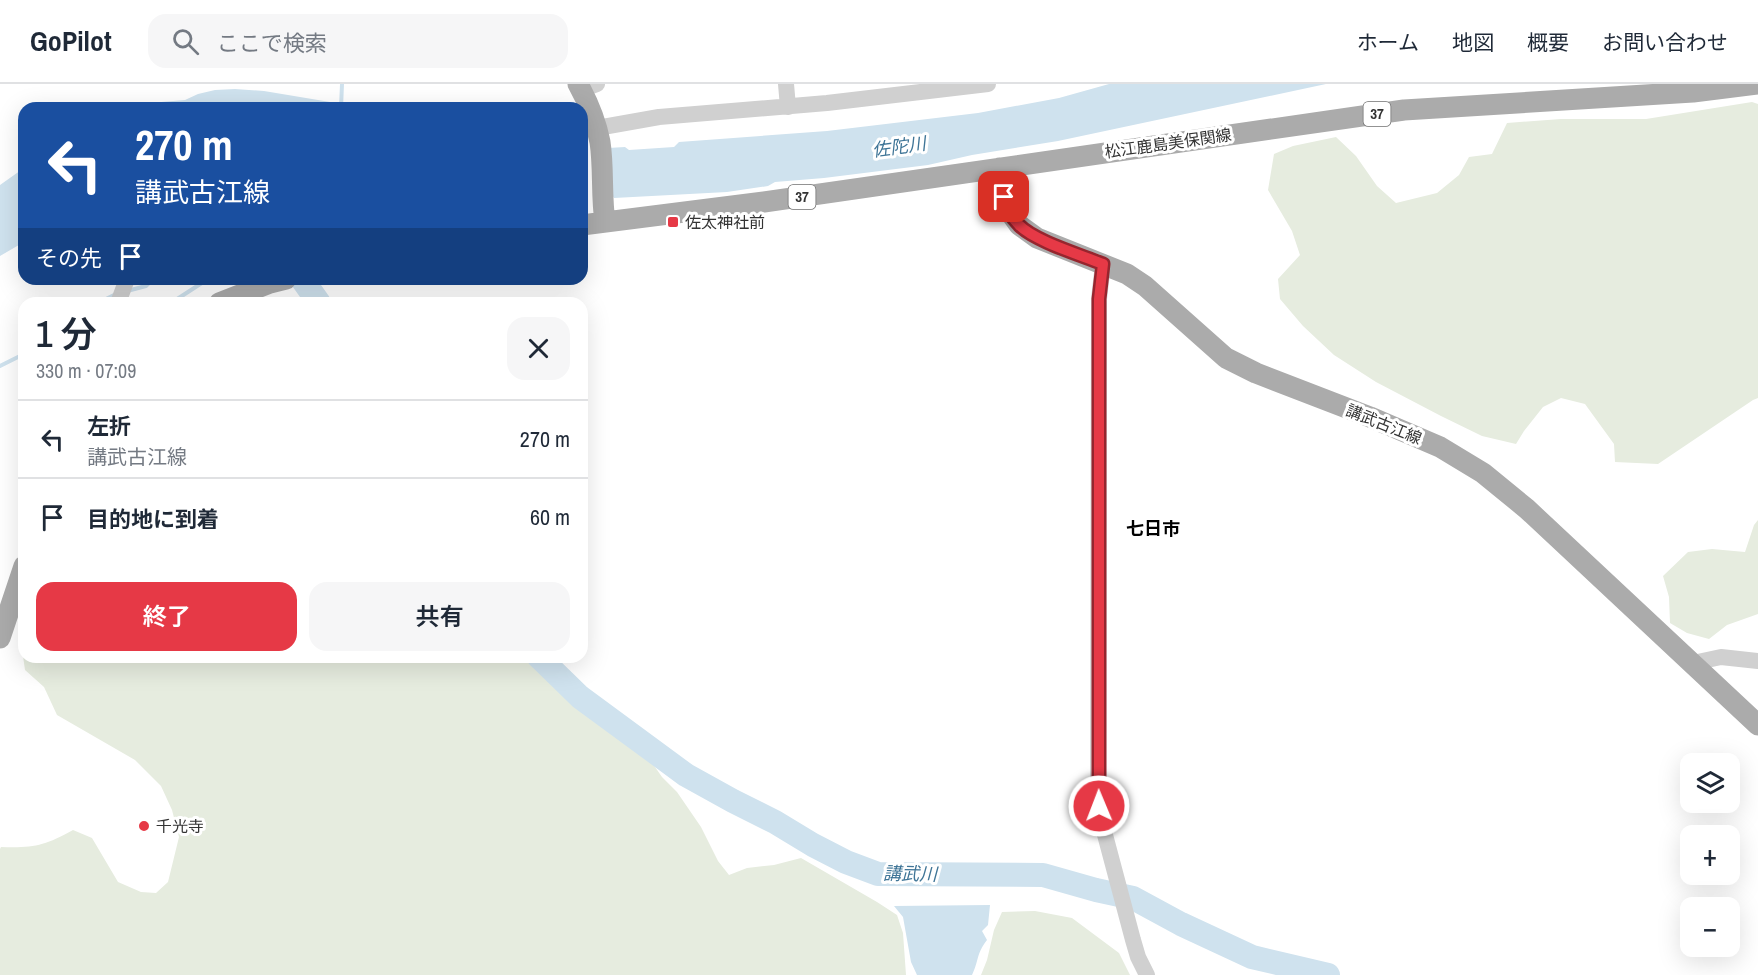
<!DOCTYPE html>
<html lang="ja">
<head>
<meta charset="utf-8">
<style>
  body { margin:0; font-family:"Archivo Narrow","Noto Sans JP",sans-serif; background:#f6f6f7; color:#1f2937; height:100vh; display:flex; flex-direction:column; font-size:22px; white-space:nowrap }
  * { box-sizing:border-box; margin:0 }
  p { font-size:20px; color:#747a83 }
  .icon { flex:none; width:33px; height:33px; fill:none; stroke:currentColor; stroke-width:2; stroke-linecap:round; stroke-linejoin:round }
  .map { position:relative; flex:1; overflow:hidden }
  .side { position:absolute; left:18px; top:213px; width:570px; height:366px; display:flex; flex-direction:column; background:#fff; border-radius:18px; box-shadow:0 6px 24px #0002 }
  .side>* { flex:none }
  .top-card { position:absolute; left:18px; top:18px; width:570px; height:183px; border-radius:18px; box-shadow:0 6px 24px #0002; background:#1a4fa0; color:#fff; overflow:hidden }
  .buttons { position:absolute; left:1680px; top:669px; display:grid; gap:12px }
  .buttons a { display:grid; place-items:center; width:60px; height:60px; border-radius:12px; background:#fff; box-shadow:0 6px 24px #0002; font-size:30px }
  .pin { position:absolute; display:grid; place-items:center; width:51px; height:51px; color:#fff; margin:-26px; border-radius:12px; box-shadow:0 3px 9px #0006 }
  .me { position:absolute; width:66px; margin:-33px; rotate:359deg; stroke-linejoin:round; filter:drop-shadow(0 0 4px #0008) }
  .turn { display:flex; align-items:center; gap:21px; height:126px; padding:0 18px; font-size:27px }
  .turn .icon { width:78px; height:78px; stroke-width:2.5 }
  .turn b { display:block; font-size:42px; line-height:51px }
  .then { display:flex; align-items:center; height:57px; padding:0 18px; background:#0003; gap:12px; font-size:22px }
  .round { display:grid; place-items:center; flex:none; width:63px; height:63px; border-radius:18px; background:#f6f6f7 }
  .headline { display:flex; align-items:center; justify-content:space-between; height:102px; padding:0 18px }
  h1 { font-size:36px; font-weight:600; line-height:45px }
  .primary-button { display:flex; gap:12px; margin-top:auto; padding:12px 18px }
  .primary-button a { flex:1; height:69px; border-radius:18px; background:#e63946; color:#fff; font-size:24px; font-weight:600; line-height:69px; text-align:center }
  .primary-button a+a { background:#f6f6f7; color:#1f2937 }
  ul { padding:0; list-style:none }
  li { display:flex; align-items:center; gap:18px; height:78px; padding:0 18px; border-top:2px solid #e0e1e3 }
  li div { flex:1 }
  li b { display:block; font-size:22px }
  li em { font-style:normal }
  header { display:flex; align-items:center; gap:36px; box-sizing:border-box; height:84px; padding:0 30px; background:#fff; border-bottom:2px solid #e0e1e3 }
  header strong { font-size:28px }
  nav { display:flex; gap:33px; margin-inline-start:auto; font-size:21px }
  .search { width:420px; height:54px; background:#f6f6f7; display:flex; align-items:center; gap:15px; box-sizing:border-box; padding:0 21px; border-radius:18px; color:#747a83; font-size:22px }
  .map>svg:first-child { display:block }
  .green { fill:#e6ecdf }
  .water { fill:#cfe2ee }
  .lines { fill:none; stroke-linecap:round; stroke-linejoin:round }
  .stream { stroke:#cfe2ee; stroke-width:4 }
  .river { stroke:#cfe2ee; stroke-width:24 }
  .minor { stroke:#d0d0d0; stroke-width:16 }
  .major { stroke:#ababab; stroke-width:21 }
  .route-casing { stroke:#96252e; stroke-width:15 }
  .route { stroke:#e63946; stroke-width:10 }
  .poi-dot { fill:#e63946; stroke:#fff; stroke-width:2 }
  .labels { text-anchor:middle; stroke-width:6; stroke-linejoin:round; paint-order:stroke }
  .shield { fill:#fff; stroke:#707070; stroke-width:1.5 }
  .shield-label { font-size:15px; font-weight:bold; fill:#333 }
  .street-label { font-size:16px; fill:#333; stroke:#fff }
  .poi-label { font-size:16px; fill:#333; stroke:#fff; text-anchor:start }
  .water-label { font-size:18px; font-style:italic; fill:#3f7597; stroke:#fff }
  .neighbourhood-label { font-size:18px; font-weight:bold; fill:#000; stroke:#fff }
</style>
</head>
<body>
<header>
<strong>GoPilot</strong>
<div class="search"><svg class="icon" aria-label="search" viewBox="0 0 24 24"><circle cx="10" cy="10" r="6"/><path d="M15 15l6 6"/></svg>ここで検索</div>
<nav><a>ホーム</a><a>地図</a><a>概要</a><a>お問い合わせ</a></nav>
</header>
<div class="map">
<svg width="1758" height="891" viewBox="0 0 1758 891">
  <rect width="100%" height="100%" fill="#fff"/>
  <!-- green -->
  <path class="green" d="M1752,18L1758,20V314L1753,316L1658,380L1615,378L1614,360L1585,320L1561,314L1543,323L1524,347L1516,360L1482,352L1441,332L1376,298L1334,271L1303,242L1280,215L1278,195L1300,171L1292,147L1268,106L1274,70L1293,62L1336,53L1356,72L1377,102L1396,119L1437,109L1459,91L1469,73L1492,70L1507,39L1561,35H1646Z
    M1758,436V530L1727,541L1709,555L1687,549L1670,539L1669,513L1663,492L1688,468L1712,465L1745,468L1754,441Z
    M24,561V573H530L589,631L646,670L662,693L677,708L701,743L718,777L729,791L747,784L774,781L801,774L877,818L897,831L903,849L906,891H0V765L1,763C34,764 44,762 73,746L92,754L118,798L141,808L156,809L168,798L179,753L172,726L161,702L135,676L57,631L44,603L25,586L22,565Z
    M1035,827L1072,834L1119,869L1130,891H981L987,876L994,846L1002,828Z"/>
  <!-- water -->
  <path class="water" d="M1109,0H1326L1058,57L972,71L928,81L824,94L775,98L768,102L727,108L614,114L611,109L608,64L625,63L629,66L674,63L679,58L827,47L978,29L1059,14Z
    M235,5L264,7L366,24H144L149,19L185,16L198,10L215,6Z
    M24,84V158L0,172V101Z
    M990,821L988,841L982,847L987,856C976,870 979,877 972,891H917L911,878L903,833L894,822Z"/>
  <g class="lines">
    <!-- stream -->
    <path class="stream" d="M341,24L342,0
      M127,207L146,202L153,195
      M98,219L114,211
      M171,219L208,195
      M0,282L24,270"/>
    <!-- river -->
    <path class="river" d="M302,195L319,219
      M539,573L580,613L686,691L733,717L775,738L813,761L846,778L878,790L1043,791L1096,806L1133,814L1181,840L1252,873L1328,891"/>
    <!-- minor -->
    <path class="minor" d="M786,0L788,23
      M581,6L597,0
      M597,44L659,33L827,19L988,0
      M1103,180L1099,215L1098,711L1100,732L1133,856L1138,873L1147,891
      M118,219L127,195
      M1693,579L1721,573L1758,577"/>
    <!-- major -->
    <path class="major" d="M578,0C588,18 596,37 600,58C604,84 601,112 605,138
      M999,84L1007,124L1019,141L1037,154L1127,190L1145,202L1226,274L1256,289L1370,333L1440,363L1483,389L1527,425L1758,641
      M582,141L764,118L1404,26L1693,8L1757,0
      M219,219L270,199L286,195
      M0,554L24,482"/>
  </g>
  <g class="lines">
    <defs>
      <path id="route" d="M1004,113C1006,123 1011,133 1019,141C1034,157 1081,171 1103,180L1099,215V722"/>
    </defs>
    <!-- route casing -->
    <use href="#route" class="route-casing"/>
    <!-- route -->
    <use href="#route" class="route"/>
  </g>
  <!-- markers -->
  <g class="poi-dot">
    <rect x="667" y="132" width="12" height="12" rx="3"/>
    <circle cx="144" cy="742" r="6"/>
  </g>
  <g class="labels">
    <!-- shield labels -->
    <g class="shield">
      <rect x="1363.5" y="18" width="27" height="24" rx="4.5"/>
      <rect x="788.5" y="101" width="27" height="24" rx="4.5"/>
    </g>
    <g class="shield-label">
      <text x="1377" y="35">37</text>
      <text x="802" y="118">37</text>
    </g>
    <!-- street labels -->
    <g class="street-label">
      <text transform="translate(1168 59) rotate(-8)" y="6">松江鹿島美保関線</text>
      <text transform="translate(1384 340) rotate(22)" y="6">講武古江線</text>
    </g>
    <!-- poi labels -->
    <g class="poi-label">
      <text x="685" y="144">佐太神社前</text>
      <text x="156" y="748">千光寺</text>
    </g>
    <!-- water labels -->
    <g class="water-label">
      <text transform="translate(899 63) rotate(-8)" y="6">佐陀川</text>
      <text transform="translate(910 790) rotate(1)" y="6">講武川</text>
    </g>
    <!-- neighbourhood labels -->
    <g class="neighbourhood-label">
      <text x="1153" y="451">七日市</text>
    </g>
  </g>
</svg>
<div class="buttons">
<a><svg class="icon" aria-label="layers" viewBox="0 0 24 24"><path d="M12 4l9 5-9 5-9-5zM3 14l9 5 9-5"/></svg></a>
<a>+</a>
<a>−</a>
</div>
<div class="pin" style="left:1004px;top:113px;background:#d93025"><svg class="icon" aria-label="arrive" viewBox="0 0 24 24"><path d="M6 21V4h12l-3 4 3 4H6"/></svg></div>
<svg class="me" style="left:1099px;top:722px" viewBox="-20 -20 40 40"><circle r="17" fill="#e63946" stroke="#fff" stroke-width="3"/><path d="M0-11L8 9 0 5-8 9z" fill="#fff"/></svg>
<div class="top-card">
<div class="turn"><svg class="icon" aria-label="left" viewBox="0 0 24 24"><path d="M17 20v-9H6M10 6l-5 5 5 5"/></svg><div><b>270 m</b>講武古江線</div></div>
<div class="then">その先<svg class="icon" aria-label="arrive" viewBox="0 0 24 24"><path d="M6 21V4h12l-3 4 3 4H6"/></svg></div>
</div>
<section class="side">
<div class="headline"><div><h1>1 分</h1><p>330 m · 07:09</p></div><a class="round"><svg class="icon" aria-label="close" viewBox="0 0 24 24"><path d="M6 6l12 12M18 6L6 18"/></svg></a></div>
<ul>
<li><svg class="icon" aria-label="left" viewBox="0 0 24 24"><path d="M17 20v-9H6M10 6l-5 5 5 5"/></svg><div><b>左折</b><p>講武古江線</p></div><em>270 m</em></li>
<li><svg class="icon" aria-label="arrive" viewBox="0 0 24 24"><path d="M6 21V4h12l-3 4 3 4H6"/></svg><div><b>目的地に到着</b></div><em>60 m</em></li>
</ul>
<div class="primary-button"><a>終了</a><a>共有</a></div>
</section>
</div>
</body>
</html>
